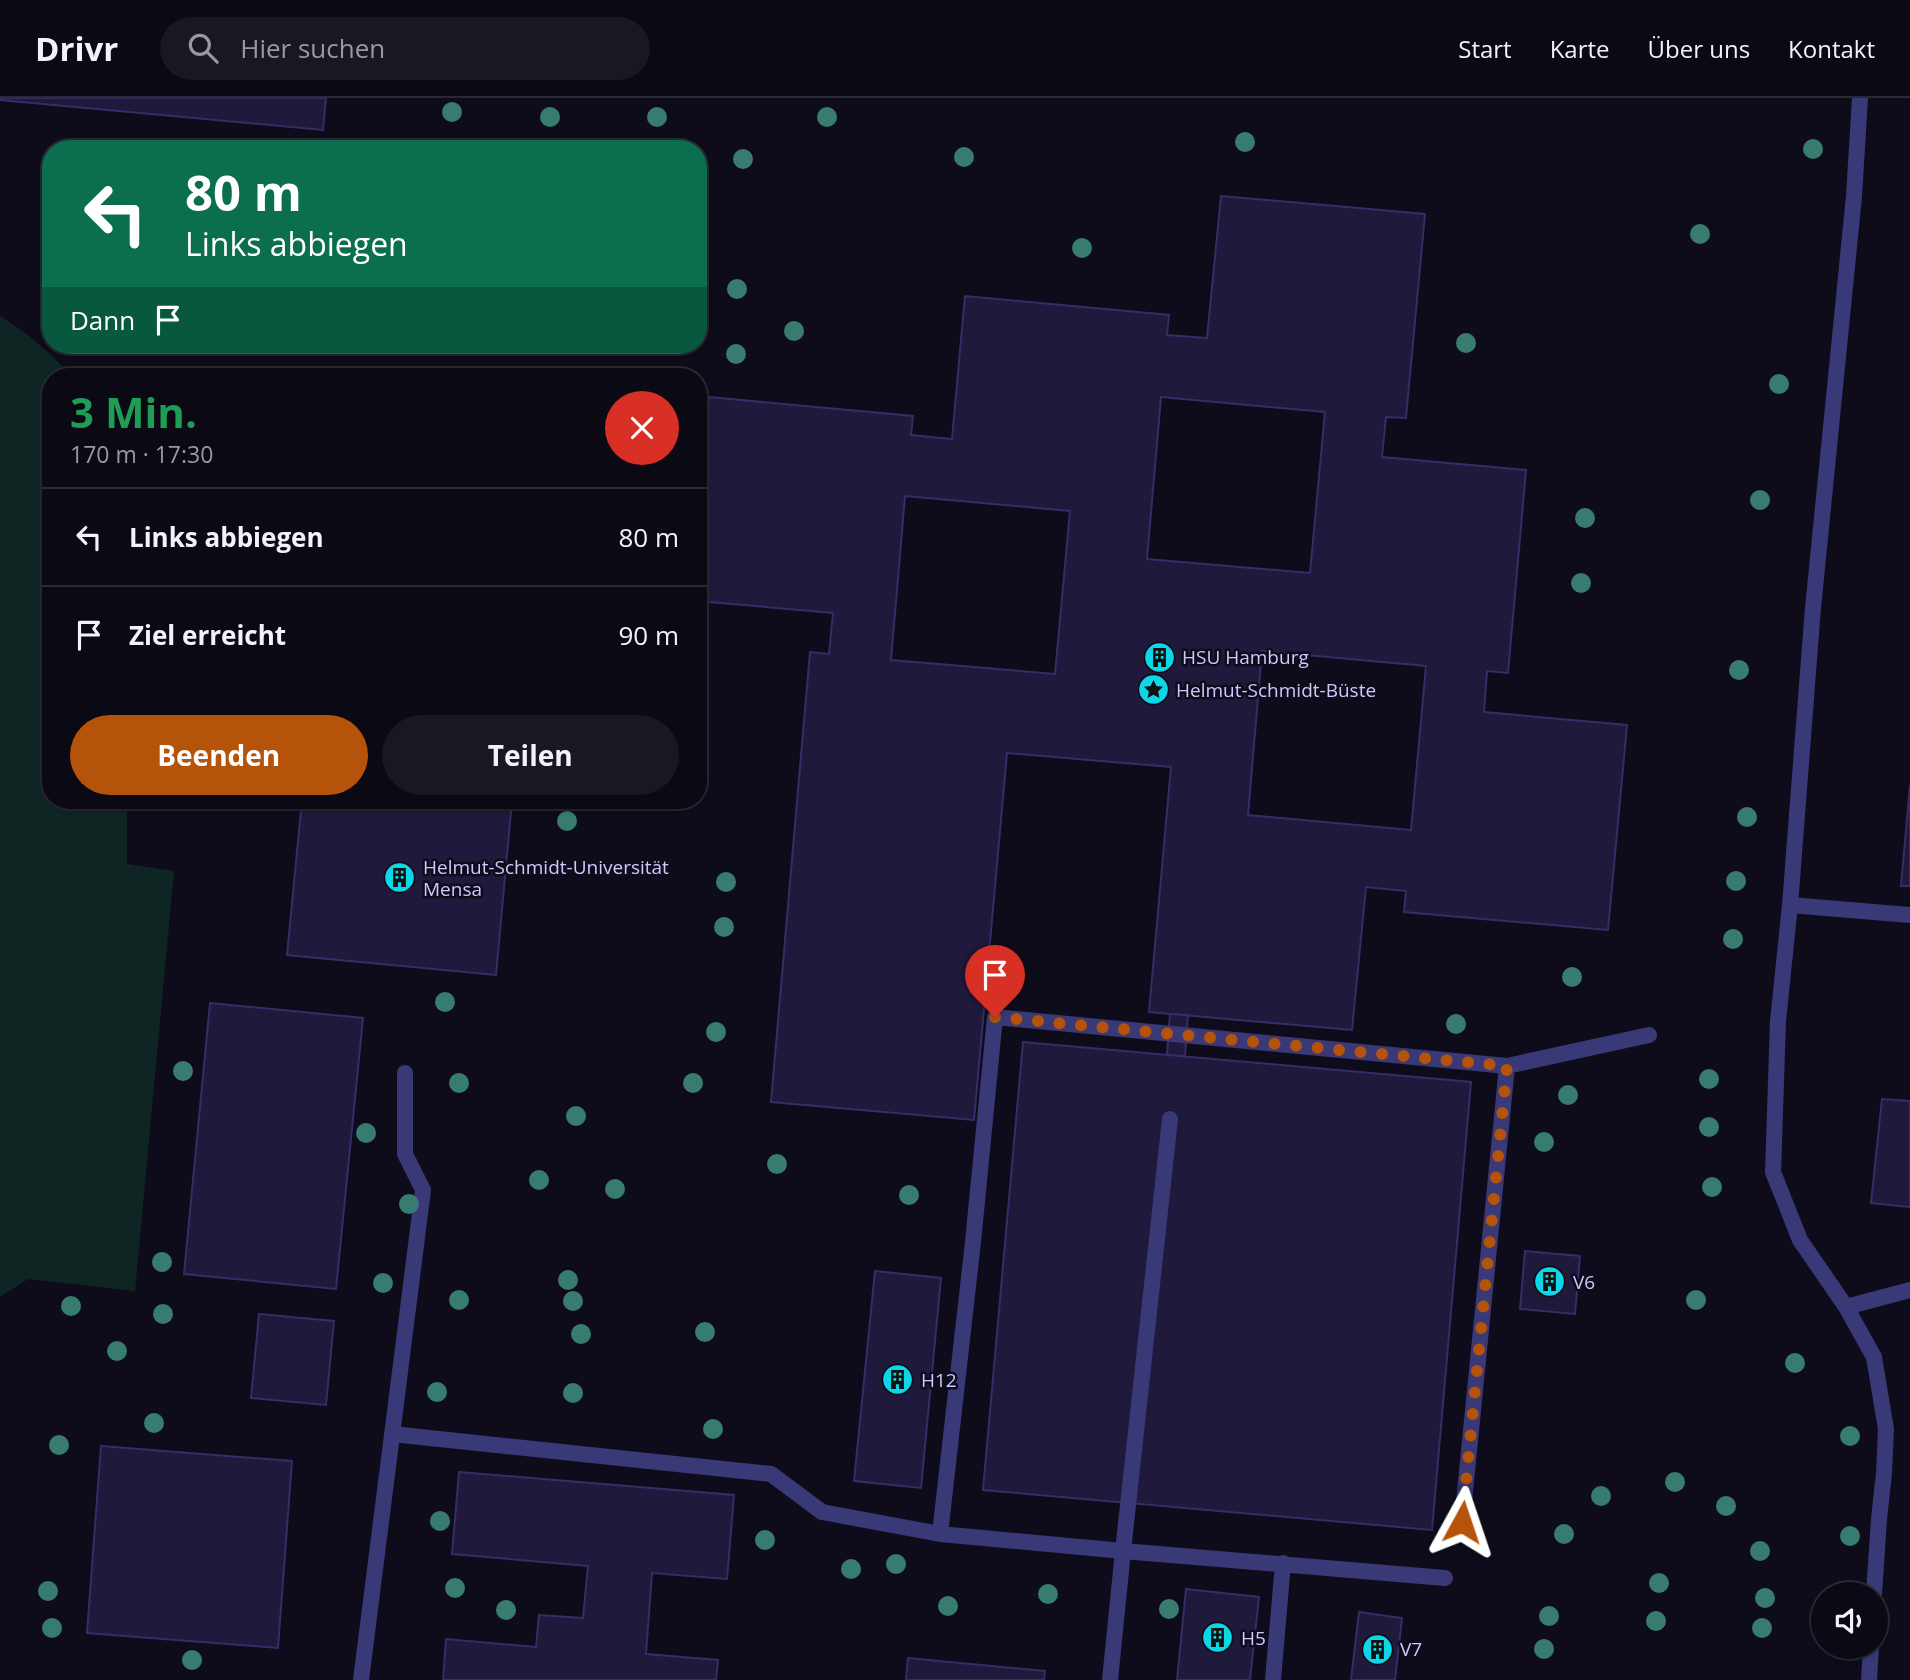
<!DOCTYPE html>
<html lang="de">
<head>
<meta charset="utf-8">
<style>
  body { margin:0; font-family:"Open Sans",sans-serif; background:#181722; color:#f1f3f6; height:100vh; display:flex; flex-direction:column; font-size:26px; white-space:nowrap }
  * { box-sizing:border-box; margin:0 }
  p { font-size:23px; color:#999aa0 }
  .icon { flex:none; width:38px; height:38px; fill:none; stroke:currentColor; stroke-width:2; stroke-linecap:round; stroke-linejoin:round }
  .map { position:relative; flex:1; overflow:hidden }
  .details { position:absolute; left:42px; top:270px; width:665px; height:441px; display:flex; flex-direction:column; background:#0a0914; border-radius:28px; box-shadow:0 2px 5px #0004,0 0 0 2px #2a2a34 }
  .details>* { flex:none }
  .top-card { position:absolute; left:42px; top:42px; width:665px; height:214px; border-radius:28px; box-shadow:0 2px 5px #0004,0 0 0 2px #2a2a34; background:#0b6e4f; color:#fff; overflow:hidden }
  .fabs { position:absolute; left:1811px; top:1484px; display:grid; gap:14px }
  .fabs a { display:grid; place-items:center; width:77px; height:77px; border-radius:50%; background:#0a0914; box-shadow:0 2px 5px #0004,0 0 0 2px #2a2a34; font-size:35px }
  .pin { position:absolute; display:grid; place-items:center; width:60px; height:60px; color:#fff; margin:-72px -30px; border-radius:50% 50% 50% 0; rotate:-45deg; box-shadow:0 0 7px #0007 }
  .pin .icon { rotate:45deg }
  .me { position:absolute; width:77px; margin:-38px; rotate:5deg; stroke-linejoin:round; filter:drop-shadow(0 0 5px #0008) }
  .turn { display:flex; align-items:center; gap:24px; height:147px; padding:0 28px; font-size:32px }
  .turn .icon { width:91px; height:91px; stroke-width:2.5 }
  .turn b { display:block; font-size:49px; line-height:60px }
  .then { display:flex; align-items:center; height:66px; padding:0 28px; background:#0003; gap:14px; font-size:26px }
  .round { display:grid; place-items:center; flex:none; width:74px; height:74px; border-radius:37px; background:#181722 }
  .head { display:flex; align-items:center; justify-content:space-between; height:119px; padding:0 28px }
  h1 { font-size:42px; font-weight:700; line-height:52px; color:#1e9e55 }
  .cta { display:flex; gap:14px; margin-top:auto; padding:14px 28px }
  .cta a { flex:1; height:80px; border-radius:42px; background:#b45309; color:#fff; font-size:28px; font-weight:700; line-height:80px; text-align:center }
  .cta a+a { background:#181722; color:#f1f3f6 }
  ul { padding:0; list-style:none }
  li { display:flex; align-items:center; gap:21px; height:98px; padding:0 28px; border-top:2px solid #2a2a34 }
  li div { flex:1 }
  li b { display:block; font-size:26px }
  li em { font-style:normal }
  header { display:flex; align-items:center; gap:42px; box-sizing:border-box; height:98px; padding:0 35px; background:#0a0914; border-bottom:2px solid #2a2a34 }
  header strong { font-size:33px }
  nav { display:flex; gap:38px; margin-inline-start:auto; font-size:24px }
  .search { width:490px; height:63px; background:#181722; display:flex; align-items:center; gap:18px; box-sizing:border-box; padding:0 24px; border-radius:38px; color:#999aa0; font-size:26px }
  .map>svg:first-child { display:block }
  .garden { fill:#0f2523 }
  .building { fill:#1f193b; stroke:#362c66; stroke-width:2; fill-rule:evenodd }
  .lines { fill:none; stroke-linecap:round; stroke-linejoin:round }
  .lane { stroke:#393978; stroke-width:16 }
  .tree { fill:#387c6f }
  .route { stroke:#b45309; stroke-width:12; stroke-dasharray:0 21.6 }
  .labels { text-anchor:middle; stroke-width:5; stroke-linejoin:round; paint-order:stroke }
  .poi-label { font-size:19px; fill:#cdc9fc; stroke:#0e0c1b; text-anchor:start }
</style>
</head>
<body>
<header>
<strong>Drivr</strong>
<div class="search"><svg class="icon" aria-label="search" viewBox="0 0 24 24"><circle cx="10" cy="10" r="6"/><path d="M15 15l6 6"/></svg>Hier suchen</div>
<nav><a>Start</a><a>Karte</a><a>Über uns</a><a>Kontakt</a></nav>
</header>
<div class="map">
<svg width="1910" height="1582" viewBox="0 0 1910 1582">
  <rect width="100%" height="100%" fill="#0e0c1b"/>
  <!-- garden -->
  <path class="garden" d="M0,218C27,234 51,255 71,278H51V702H127V766L174,773L135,1193L28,1181L0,1199Z"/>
  <!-- building -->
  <path class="building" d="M0,0H326L323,32L0,2Z
    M1221,98L1425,116L1406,320L1386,319L1382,359L1526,372L1508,575L1487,573L1484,614L1627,627L1608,832L1404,814L1406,793L1366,789L1352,932L1149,914L1171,669L1007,655L974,1022L771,1004L810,554L829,556L833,515L698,503V415L709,299L913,318L911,337L952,341L965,198L1169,217L1167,237L1207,240ZM1161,299L1325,314L1310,475L1147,461ZM905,398L1070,413L1055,576L891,562ZM1262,553L1426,568L1411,732L1248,717Z
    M1910,687V788H1901Z
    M302,702H512L496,877L287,857Z
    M210,905L363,920L336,1191L184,1176Z
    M1170,916L1188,917L1185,958L1167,957Z
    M1023,944L1471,984L1432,1432L983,1392Z
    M1882,1001L1910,1003V1109L1871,1105Z
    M1525,1153L1580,1158L1575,1216L1520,1211Z
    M875,1173L941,1180L921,1390L854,1383Z
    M259,1216L334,1223L326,1307L251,1300Z
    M101,1348L292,1363L278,1550L87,1535Z
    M459,1374L734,1397L727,1481L652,1475L646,1556L718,1562L716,1582H443L446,1541L536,1549L539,1517L583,1520L588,1468L452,1456Z
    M1186,1491L1259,1499L1250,1582H1177Z
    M1359,1514L1402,1520L1395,1582H1351Z
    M908,1560L1045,1573L1044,1582H906Z"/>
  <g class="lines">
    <!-- lane -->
    <path class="lane" d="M1860,0L1854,98L1813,510L1790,807L1778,923L1773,1074L1800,1142L1846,1209L1874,1259L1886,1331L1884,1375L1879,1421L1874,1496
      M1790,807L1910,817
      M1170,1021L1123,1453L1445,1480
      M1846,1209L1910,1192
      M392,1336L771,1376L822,1414L940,1436L1123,1453L1110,1582
      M1462,1424L1507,968
      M940,1436L973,1144L995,919L1507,968L1649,937
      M361,1582L423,1092L405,1056V975
      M1273,1582L1283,1465
      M1869,1582L1871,1549"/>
  </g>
  <!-- trees -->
  <g class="tree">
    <circle cx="452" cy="14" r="10"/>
    <circle cx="550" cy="19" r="10"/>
    <circle cx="657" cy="19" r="10"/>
    <circle cx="827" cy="19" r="10"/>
    <circle cx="1245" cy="44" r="10"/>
    <circle cx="1813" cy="51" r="10"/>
    <circle cx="964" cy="59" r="10"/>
    <circle cx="743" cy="61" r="10"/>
    <circle cx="1700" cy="136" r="10"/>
    <circle cx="1082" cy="150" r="10"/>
    <circle cx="737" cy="191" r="10"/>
    <circle cx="794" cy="233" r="10"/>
    <circle cx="1466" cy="245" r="10"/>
    <circle cx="736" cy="256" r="10"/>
    <circle cx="1779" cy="286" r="10"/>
    <circle cx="1760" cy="402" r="10"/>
    <circle cx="1585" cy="420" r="10"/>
    <circle cx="1581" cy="485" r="10"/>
    <circle cx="1739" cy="572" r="10"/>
    <circle cx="1747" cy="719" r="10"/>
    <circle cx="567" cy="723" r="10"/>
    <circle cx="1736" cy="783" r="10"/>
    <circle cx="726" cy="784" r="10"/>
    <circle cx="724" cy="829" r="10"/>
    <circle cx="1733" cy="841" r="10"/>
    <circle cx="1572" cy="879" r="10"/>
    <circle cx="445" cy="904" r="10"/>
    <circle cx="1456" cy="926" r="10"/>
    <circle cx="716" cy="934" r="10"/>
    <circle cx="183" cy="973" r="10"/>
    <circle cx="1709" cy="981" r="10"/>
    <circle cx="459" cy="985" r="10"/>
    <circle cx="693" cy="985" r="10"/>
    <circle cx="1568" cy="997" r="10"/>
    <circle cx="576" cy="1018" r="10"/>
    <circle cx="1709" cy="1029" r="10"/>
    <circle cx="366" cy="1035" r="10"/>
    <circle cx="1544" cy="1044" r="10"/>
    <circle cx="777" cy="1066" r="10"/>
    <circle cx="539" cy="1082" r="10"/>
    <circle cx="1712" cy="1089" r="10"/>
    <circle cx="615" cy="1091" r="10"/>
    <circle cx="909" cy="1097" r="10"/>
    <circle cx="409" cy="1106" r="10"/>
    <circle cx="162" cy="1164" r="10"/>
    <circle cx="568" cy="1182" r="10"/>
    <circle cx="383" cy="1185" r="10"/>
    <circle cx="459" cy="1202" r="10"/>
    <circle cx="1696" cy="1202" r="10"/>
    <circle cx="573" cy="1203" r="10"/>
    <circle cx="71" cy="1208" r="10"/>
    <circle cx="163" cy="1216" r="10"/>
    <circle cx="705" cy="1234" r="10"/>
    <circle cx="581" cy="1236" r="10"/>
    <circle cx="117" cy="1253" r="10"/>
    <circle cx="1795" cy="1265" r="10"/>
    <circle cx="437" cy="1294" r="10"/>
    <circle cx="573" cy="1295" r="10"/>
    <circle cx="154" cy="1325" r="10"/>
    <circle cx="713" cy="1331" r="10"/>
    <circle cx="1850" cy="1338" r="10"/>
    <circle cx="59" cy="1347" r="10"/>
    <circle cx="1675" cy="1384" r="10"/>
    <circle cx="1601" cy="1398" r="10"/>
    <circle cx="1726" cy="1408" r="10"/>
    <circle cx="440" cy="1423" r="10"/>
    <circle cx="1564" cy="1436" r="10"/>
    <circle cx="1850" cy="1438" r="10"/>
    <circle cx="765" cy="1442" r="10"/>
    <circle cx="1760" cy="1453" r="10"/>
    <circle cx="896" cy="1466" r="10"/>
    <circle cx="851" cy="1471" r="10"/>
    <circle cx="1659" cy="1485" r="10"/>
    <circle cx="455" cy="1490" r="10"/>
    <circle cx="48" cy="1493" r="10"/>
    <circle cx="1048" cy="1496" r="10"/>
    <circle cx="1765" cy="1500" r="10"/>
    <circle cx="948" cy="1508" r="10"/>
    <circle cx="1169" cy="1511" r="10"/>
    <circle cx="506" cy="1512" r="10"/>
    <circle cx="1549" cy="1518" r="10"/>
    <circle cx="1656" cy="1523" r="10"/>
    <circle cx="52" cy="1530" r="10"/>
    <circle cx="1762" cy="1530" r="10"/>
    <circle cx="1544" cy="1551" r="10"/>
    <circle cx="192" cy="1562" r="10"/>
  </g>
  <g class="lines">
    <!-- route -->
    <path class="route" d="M995,919L1507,968L1462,1424"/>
  </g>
  <!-- icons -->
  <defs>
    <symbol id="building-disc" viewBox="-11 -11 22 22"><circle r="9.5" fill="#0cd7e6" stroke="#0e0c1b"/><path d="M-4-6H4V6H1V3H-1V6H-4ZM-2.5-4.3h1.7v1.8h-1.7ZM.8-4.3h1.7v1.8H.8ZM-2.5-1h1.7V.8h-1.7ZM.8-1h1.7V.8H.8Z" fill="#111"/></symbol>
    <symbol id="sight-disc" viewBox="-11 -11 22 22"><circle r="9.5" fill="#0cd7e6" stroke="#0e0c1b"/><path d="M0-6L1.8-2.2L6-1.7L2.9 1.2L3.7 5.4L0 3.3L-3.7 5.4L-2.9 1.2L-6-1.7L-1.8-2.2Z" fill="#111"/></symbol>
  </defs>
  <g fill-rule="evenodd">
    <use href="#building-disc" x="1142" y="542" width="35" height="35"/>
    <use href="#sight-disc" x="1136" y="574" width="35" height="35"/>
    <use href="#building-disc" x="382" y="762" width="35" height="35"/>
    <use href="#building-disc" x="1532" y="1166" width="35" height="35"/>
    <use href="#building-disc" x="880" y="1264" width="35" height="35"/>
    <use href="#building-disc" x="1200" y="1522" width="35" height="35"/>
    <use href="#building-disc" x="1360" y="1534" width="35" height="35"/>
  </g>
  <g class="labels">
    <!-- poi labels -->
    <g class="poi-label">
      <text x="1182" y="566">HSU Hamburg</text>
      <text x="1176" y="599">Helmut-Schmidt-Büste</text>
      <text x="423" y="776">Helmut-Schmidt-Universität<tspan x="423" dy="22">Mensa</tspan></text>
      <text x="1573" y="1191">V6</text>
      <text x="921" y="1289">H12</text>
      <text x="1241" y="1547">H5</text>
      <text x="1400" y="1558">V7</text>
    </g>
  </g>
</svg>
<div class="fabs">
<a><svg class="icon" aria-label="sound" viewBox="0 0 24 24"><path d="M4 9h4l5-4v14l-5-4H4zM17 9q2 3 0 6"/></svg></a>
</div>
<div class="pin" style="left:995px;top:919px;background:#d93025"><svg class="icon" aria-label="arrive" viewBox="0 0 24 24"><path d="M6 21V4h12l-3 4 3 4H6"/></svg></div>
<svg class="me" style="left:1462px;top:1424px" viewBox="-20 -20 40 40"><path d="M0-17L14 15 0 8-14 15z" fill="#b45309" stroke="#fff" stroke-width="4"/></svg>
<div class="top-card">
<div class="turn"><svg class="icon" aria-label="left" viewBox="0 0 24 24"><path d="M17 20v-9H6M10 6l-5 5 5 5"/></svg><div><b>80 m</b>Links abbiegen</div></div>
<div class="then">Dann<svg class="icon" aria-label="arrive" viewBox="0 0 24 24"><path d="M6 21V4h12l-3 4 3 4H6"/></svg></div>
</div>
<section class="details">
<div class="head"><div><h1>3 Min.</h1><p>170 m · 17:30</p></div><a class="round" style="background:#d93025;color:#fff"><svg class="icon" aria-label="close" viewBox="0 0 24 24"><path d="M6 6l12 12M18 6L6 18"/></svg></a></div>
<ul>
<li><svg class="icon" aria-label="left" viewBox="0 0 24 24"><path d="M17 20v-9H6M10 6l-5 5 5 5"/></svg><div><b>Links abbiegen</b></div><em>80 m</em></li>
<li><svg class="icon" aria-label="arrive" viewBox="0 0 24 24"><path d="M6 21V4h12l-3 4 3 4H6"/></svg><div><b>Ziel erreicht</b></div><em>90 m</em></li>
</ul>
<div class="cta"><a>Beenden</a><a>Teilen</a></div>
</section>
</div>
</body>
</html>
